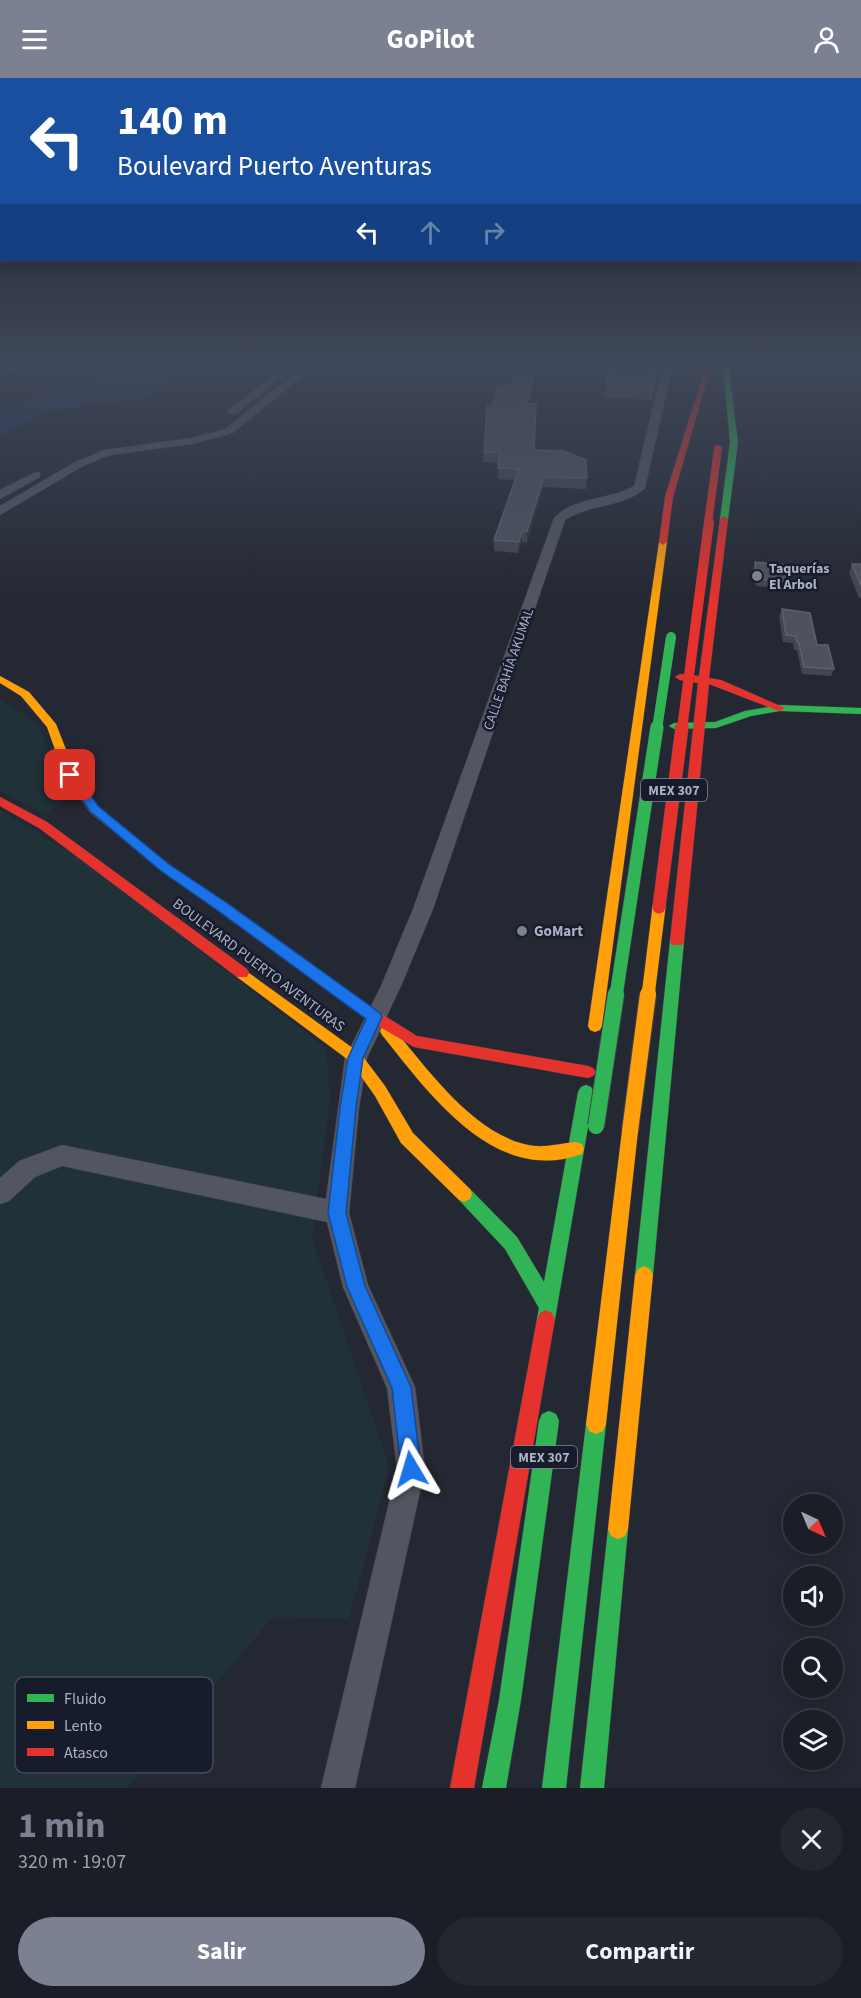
<!DOCTYPE html>
<html lang="es">
<head>
<meta charset="utf-8">
<style>
  body { margin:0; font-family:"Source Sans 3",sans-serif; background:#24272e; color:#f1f3f6; height:100vh; display:flex; flex-direction:column; font-size:22px; white-space:nowrap }
  * { box-sizing:border-box; margin:0 }
  p { font-size:20px; color:#a0a2a7 }
  .icon { flex:none; width:33px; height:33px; fill:none; stroke:currentColor; stroke-width:2; stroke-linecap:round; stroke-linejoin:round }
  .map { position:relative; height:1710px; overflow:hidden }
  .drawer { display:flex; flex-direction:column; background:#1b1e26; flex:1 }
  .drawer>* { flex:none }
  .top-card { position:absolute; left:0px; top:0px; width:861px; height:183px; box-shadow:0 3px 15px #0003,0 0 0 2px #393c43; background:#1a4fa0; color:#fff; overflow:hidden }
  .needle { width:39px; rotate:136deg }
  .fabs { position:absolute; left:783px; top:1416px; display:grid; gap:12px }
  .fabs a { display:grid; place-items:center; width:60px; height:60px; border-radius:50%; background:#1b1e26; box-shadow:0 3px 15px #0003,0 0 0 2px #393c43; font-size:30px }
  .pin { position:absolute; display:grid; place-items:center; width:51px; height:51px; color:#fff; margin:-26px; border-radius:12px; box-shadow:0 3px 9px #0006 }
  .me { position:absolute; width:66px; margin:-33px; rotate:353deg; stroke-linejoin:round; filter:drop-shadow(0 0 4px #0008) }
  .turn { display:flex; align-items:center; gap:21px; height:126px; padding:0 18px; font-size:27px }
  .turn .icon { width:78px; height:78px; stroke-width:2.5 }
  .turn b { display:block; font-size:42px; line-height:51px }
  .lanes { display:flex; align-items:center; height:57px; padding:0 18px; background:#0003; justify-content:center; gap:30px; direction:ltr }
  .lanes .off { opacity:.35 }
  .round { display:grid; place-items:center; flex:none; width:63px; height:63px; border-radius:32px; background:#24272e }
  .headline { display:flex; align-items:center; justify-content:space-between; height:102px; padding:0 18px }
  h1 { font-size:36px; font-weight:700; line-height:45px; color:#7c8192 }
  .primary-button { display:flex; gap:12px; margin-top:auto; padding:12px 18px }
  .primary-button a { flex:1; height:69px; border-radius:36px; background:#7c8192; color:#fff; font-size:24px; font-weight:700; line-height:69px; text-align:center }
  .primary-button a+a { background:#24272e; color:#f1f3f6 }
  header { display:flex; justify-content:space-between; align-items:center; height:78px; padding:0 18px; background:#7c8192; color:#fff; font-size:27px; font-weight:700 }
  .map>svg:first-child { display:block }
  .green { fill:#203138 }
  .water { fill:#293557 }
  .lines { fill:none; stroke-linecap:round; stroke-linejoin:round }
  .street-casing { stroke:#40434b; stroke-width:1 }
  .fast-casing { stroke:#40434b; stroke-width:1 }
  .slow-casing { stroke:#40434b; stroke-width:1 }
  .jam-casing { stroke:#40434b; stroke-width:1 }
  .street { fill:#535661; fill-rule:evenodd }
  .fast { fill:#30b455; fill-rule:evenodd }
  .slow { fill:#ff9f0a; fill-rule:evenodd }
  .jam { fill:#e5322d; fill-rule:evenodd }
  .fast-bridge-far2-casing { stroke:#40444e; stroke-width:10; stroke-linecap:butt }
  .fast-bridge-far1-casing { stroke:#40444e; stroke-width:14; stroke-linecap:butt }
  .fast-bridge-casing { stroke:#40444e; stroke-width:18; stroke-linecap:butt }
  .slow-bridge-far1-casing { stroke:#40444e; stroke-width:14; stroke-linecap:butt }
  .slow-bridge-casing { stroke:#40444e; stroke-width:18; stroke-linecap:butt }
  .jam-bridge-far2-casing { stroke:#40444e; stroke-width:8; stroke-linecap:butt }
  .jam-bridge-far1-casing { stroke:#40444e; stroke-width:10; stroke-linecap:butt }
  .jam-bridge-casing { stroke:#40444e; stroke-width:14; stroke-linecap:butt }
  .fast-bridge-far2 { stroke:#30b455; stroke-width:10 }
  .fast-bridge-far1 { stroke:#30b455; stroke-width:13 }
  .fast-bridge { stroke:#30b455; stroke-width:16 }
  .slow-bridge-far1 { stroke:#ff9f0a; stroke-width:13 }
  .slow-bridge { stroke:#ff9f0a; stroke-width:16 }
  .jam-bridge-far2 { stroke:#e5322d; stroke-width:8 }
  .jam-bridge-far1 { stroke:#e5322d; stroke-width:10 }
  .jam-bridge { stroke:#e5322d; stroke-width:13 }
  .wall { fill:#434652 }
  .shaded-wall { fill:#323540 }
  .building { fill:#4e525e; stroke:#5d606e; stroke-width:1.5 }
  .route { fill:#1a73e8; stroke:#114b97; stroke-width:1.5 }
  .poi-dot { fill:#7c8192; stroke:#171c2d; stroke-width:2 }
  .labels { text-anchor:middle; stroke-width:5; stroke-linejoin:round; paint-order:stroke }
  .far-poi-label { font-size:14px; font-weight:bold; fill:#abb1c6; stroke:#171c2d; text-anchor:start }
  .far-street-label { font-size:14px; fill:#abb1c6; stroke:#171c2d }
  .shield { fill:#171c2d; stroke:#7f8498; stroke-width:1.5 }
  .shield-label { font-size:14px; font-weight:bold; fill:#abb1c6 }
  .poi-label { font-size:15px; font-weight:bold; fill:#abb1c6; stroke:#171c2d; text-anchor:start }
  .street-label { font-size:15px; fill:#abb1c6; stroke:#171c2d }
  .key { fill:#171c2d; stroke:#43495b; stroke-width:1.5 }
  .key-label { font-size:16px; fill:#abb1c6 }
</style>
</head>
<body>
<header><svg class="icon" aria-label="menu" viewBox="0 0 24 24"><path d="M4 6h16M4 12h16M4 18h16"/></svg>GoPilot<svg class="icon" aria-label="person" viewBox="0 0 24 24"><circle cx="12" cy="8" r="4"/><path d="M4 21q1-7 8-7t8 7"/></svg></header>
<div class="map">
<svg width="861" height="1710" viewBox="0 0 861 1710">
  <rect width="100%" height="100%" fill="#242832"/>
  <!-- green -->
  <path class="green" d="M0,621L36,644L51,678L62,724L45,736L0,713Z
    M0,732L79,779L326,970L330,1022L312,1160L389,1389L349,1541L273,1539L128,1710H0Z"/>
  <!-- water -->
  <path class="water" d="M134,286H201L144,320L45,333L0,358V329L27,325L43,317Z"/>
  <g class="lines">
    <defs>
      <path id="street" d="M23,286H37L0,298V292Z
        M307,286H317L233,355L192,366L110,377L83,388L0,437V428L75,384L104,372L191,360L225,351Z
        M663,286H673L645,410C626,429 589,426 565,442L433,831L401,908L367,980L359,1030L349,1135L368,1207L415,1309L425,1391L355,1710H321L397,1391L387,1310L343,1209L327,1144L62,1088L35,1099L9,1123L0,1126V1100L19,1083L62,1067L326,1121L345,980L381,908L413,831L554,440C573,419 610,422 634,408Z
        M282,291L290,293L236,336H228V332Z
        M36,394L40,395V399L0,421V412Z"/>
      <path id="fast" d="M726,290L729,292L738,364L728,441L724,444L720,441L730,364L723,292Z
        M780,627L861,630V636L780,633L751,638L716,650L674,651L669,648L674,645L715,644L745,633Z
        M677,858L682,859L684,863L653,1197L650,1203L644,1206L638,1203L635,1197L670,863L672,859Z
        M586,1007L591,1009L594,1014L555,1241L552,1247L546,1250L540,1247L537,1241L539,1230L505,1171L458,1121L456,1116L458,1111L464,1108L470,1111L517,1159L544,1204L578,1014L581,1009Z
        M549,1333L556,1336L559,1343L521,1622L506,1710H482L499,1622L539,1343L542,1336Z
        M596,1336L603,1339L606,1346L566,1710H542L586,1346L589,1339Z
        M618,1441L625,1444L628,1451L604,1710H580L608,1451L611,1444Z"/>
      <path id="slow" d="M663,461L667,464L602,948L600,952L595,954L590,952L588,948L659,464Z
        M0,598L29,614L56,646L76,697L98,728L150,771L152,774L150,777H142L90,734L64,697L47,649L21,618L0,605Z
        M242,890L361,976L385,1008L413,1055L470,1111L472,1116L470,1121L464,1124L458,1121L401,1065L375,1018L351,984L237,899L235,895L237,891Z
        M387,947L392,949C428,991 476,1061 535,1068C548,1069 563,1065 576,1064L582,1066L584,1071L582,1076C494,1108 429,1015 382,957L380,953L382,949Z
        M630,1046L636,1048L638,1053L606,1346L603,1353L596,1356L589,1353L586,1346L622,1053L624,1048Z
        M644,1188L650,1191L653,1197L628,1451L625,1458L618,1461L611,1458L608,1451L635,1197L638,1191Z"/>
      <path id="jam" d="M704,294L709,295L673,419L667,464L663,467L659,464L665,419Z
        M724,438L728,441L709,600L721,602L785,630L780,633L776,632L709,606L684,863L682,867H672L670,863L698,605L680,602L675,599L680,596L699,598L720,441Z
        M0,719L47,744L247,891L249,895L247,899H237L39,750L0,728Z
        M146,770L380,935L417,958L588,988L593,990L596,994L593,998L588,1000L414,969L370,943L142,777L140,774L142,771Z
        M546,1232L552,1235L555,1241L474,1710H450L537,1241L540,1235Z"/>
    </defs>
    <!-- street casing -->
    <use href="#street" class="street-casing"/>
    <!-- fast casing -->
    <use href="#fast" class="fast-casing"/>
    <!-- slow casing -->
    <use href="#slow" class="slow-casing"/>
    <!-- jam casing -->
    <use href="#jam" class="jam-casing"/>
    <!-- street -->
    <use href="#street" class="street"/>
    <!-- fast -->
    <use href="#fast" class="fast"/>
    <!-- slow -->
    <use href="#slow" class="slow"/>
    <!-- jam -->
    <use href="#jam" class="jam"/>
    <defs>
      <path id="fast-bridge-far2" d="M657,651L671,559"/>
      <path id="fast-bridge-far1" d="M616,918L657,649"/>
      <path id="fast-bridge" d="M596,1048L616,916"/>
      <path id="slow-bridge-far1" d="M648,918L659,829"/>
      <path id="slow-bridge" d="M630,1053L648,916"/>
      <path id="jam-bridge-far2" d="M708,445L718,371"/>
      <path id="jam-bridge-far1" d="M682,651L709,444"/>
      <path id="jam-bridge" d="M659,829L682,649"/>
    </defs>
    <!-- fast-bridge-far2 casing -->
    <use href="#fast-bridge-far2" class="fast-bridge-far2-casing"/>
    <!-- fast-bridge-far1 casing -->
    <use href="#fast-bridge-far1" class="fast-bridge-far1-casing"/>
    <!-- fast-bridge casing -->
    <use href="#fast-bridge" class="fast-bridge-casing"/>
    <!-- slow-bridge-far1 casing -->
    <use href="#slow-bridge-far1" class="slow-bridge-far1-casing"/>
    <!-- slow-bridge casing -->
    <use href="#slow-bridge" class="slow-bridge-casing"/>
    <!-- jam-bridge-far2 casing -->
    <use href="#jam-bridge-far2" class="jam-bridge-far2-casing"/>
    <!-- jam-bridge-far1 casing -->
    <use href="#jam-bridge-far1" class="jam-bridge-far1-casing"/>
    <!-- jam-bridge casing -->
    <use href="#jam-bridge" class="jam-bridge-casing"/>
    <!-- fast-bridge-far2 -->
    <use href="#fast-bridge-far2" class="fast-bridge-far2"/>
    <!-- fast-bridge-far1 -->
    <use href="#fast-bridge-far1" class="fast-bridge-far1"/>
    <!-- fast-bridge -->
    <use href="#fast-bridge" class="fast-bridge"/>
    <!-- slow-bridge-far1 -->
    <use href="#slow-bridge-far1" class="slow-bridge-far1"/>
    <!-- slow-bridge -->
    <use href="#slow-bridge" class="slow-bridge"/>
    <!-- jam-bridge-far2 -->
    <use href="#jam-bridge-far2" class="jam-bridge-far2"/>
    <!-- jam-bridge-far1 -->
    <use href="#jam-bridge-far1" class="jam-bridge-far1"/>
    <!-- jam-bridge -->
    <use href="#jam-bridge" class="jam-bridge"/>
  </g>
  <!-- wall -->
  <path class="wall" d="M658,286L652,322L605,319L606,311Z
    M513,305L533,308L528,326L534,372L587,400L586,411L543,409L527,465L522,464L518,475L494,473V462L515,402L498,401L499,385L483,384L484,374L493,328Z
    M755,484L791,504L789,511L756,508L753,492Z
    M852,486H861V520H859L849,495Z
    M782,531L817,567L834,591L831,598L802,596L797,572H794L793,565L783,564L779,538Z"/>
  <!-- shaded-wall -->
  <path class="shaded-wall" d="M533,298V308L526,336L527,326Z
    M544,399L543,409L527,465V453Z
    M522,453V464L518,475L519,464Z"/>
  <!-- building -->
  <path class="building" d="M610,286H657L653,314L606,311Z
    M516,297L533,298L527,326H536L534,372L564,373L586,382L587,400L544,399L527,453H522L519,464L494,462L519,391L498,390L500,374H484L487,328H493L497,310L513,305Z
    M755,484L788,487L791,504L757,501Z
    M852,486H861V508Z
    M782,531L810,535L817,567H828L834,591L804,589L799,565L797,564L795,558L786,557Z"/>
  <!-- sky -->
  <linearGradient id="sky" x2="0" y2="1"><stop stop-color="#14161c"/><stop offset="0.54" stop-color="#3f485a"/><stop offset="1" stop-color="#3f485a" stop-opacity="0"/></linearGradient>
  <rect width="861" height="525" fill="url(#sky)"/>
  <!-- route -->
  <path class="route" d="M70,694L75,695L98,728L170,787L227,825L380,935L382,939L363,980L356,1030L346,1135L365,1208L411,1309L421,1391L418,1398L411,1401L404,1398L401,1391L392,1310L347,1209L328,1135L340,1030L348,980L366,941L217,832L161,793L90,733L65,697Z"/>
  <!-- markers -->
  <g class="poi-dot">
    <circle cx="757" cy="498" r="6"/>
    <circle cx="522" cy="853" r="6"/>
  </g>
  <g class="labels">
    <!-- far-poi labels -->
    <g class="far-poi-label">
      <text x="769" y="495">Taquerías<tspan x="769" dy="16">El Arbol</tspan></text>
    </g>
    <!-- far-street labels -->
    <g class="far-street-label">
      <text transform="translate(508 591) rotate(-71)" y="5">CALLE BAHÍA AKUMAL</text>
    </g>
    <!-- shield labels -->
    <g class="shield">
      <rect x="641" y="701" width="66" height="22" rx="4.5"/>
      <rect x="511" y="1368" width="66" height="22" rx="4.5"/>
    </g>
    <g class="shield-label">
      <text x="674" y="717">MEX 307</text>
      <text x="544" y="1384">MEX 307</text>
    </g>
    <!-- poi labels -->
    <g class="poi-label">
      <text x="534" y="858">GoMart</text>
    </g>
    <!-- street labels -->
    <g class="street-label">
      <text transform="translate(259 887) rotate(37)" y="5">BOULEVARD PUERTO AVENTURAS</text>
    </g>
  </g>
  <!-- legend -->
  <rect x="15" y="1599" width="198" height="96" rx="9" class="key"/>
  <rect x="27" y="1616" width="27" height="8" fill="#30b455"/>
  <rect x="27" y="1643" width="27" height="8" fill="#ff9f0a"/>
  <rect x="27" y="1670" width="27" height="8" fill="#e5322d"/>
  <g class="key-label">
    <text x="64" y="1626">Fluido</text>
    <text x="64" y="1653">Lento</text>
    <text x="64" y="1680">Atasco</text>
  </g>
</svg>
<div class="fabs">
<a><svg class="needle" viewBox="-14 -14 28 28"><path d="M0-13l5 13h-10z" fill="#e53935"/><path d="M0 13l5-13h-10z" fill="#a0a2a7"/></svg></a>
<a><svg class="icon" aria-label="sound" viewBox="0 0 24 24"><path d="M4 9h4l5-4v14l-5-4H4zM17 9q2 3 0 6"/></svg></a>
<a><svg class="icon" aria-label="search" viewBox="0 0 24 24"><circle cx="10" cy="10" r="6"/><path d="M15 15l6 6"/></svg></a>
<a><svg class="icon" aria-label="layers" viewBox="0 0 24 24"><path d="M12 4l9 5-9 5-9-5zM3 14l9 5 9-5"/></svg></a>
</div>
<div class="pin" style="left:70px;top:697px;background:#d93025"><svg class="icon" aria-label="arrive" viewBox="0 0 24 24"><path d="M6 21V4h12l-3 4 3 4H6"/></svg></div>
<svg class="me" style="left:411px;top:1391px" viewBox="-20 -20 40 40"><path d="M0-17L14 15 0 8-14 15z" fill="#1a73e8" stroke="#fff" stroke-width="4"/></svg>
<div class="top-card">
<div class="turn"><svg class="icon" aria-label="left" viewBox="0 0 24 24"><path d="M17 20v-9H6M10 6l-5 5 5 5"/></svg><div><b>140 m</b>Boulevard Puerto Aventuras</div></div>
<div class="lanes"><svg class="icon" aria-label="left" viewBox="0 0 24 24"><path d="M17 20v-9H6M10 6l-5 5 5 5"/></svg><svg class="icon off" aria-label="ahead" viewBox="0 0 24 24"><path d="M12 20V5M6 11l6-6 6 6"/></svg><svg class="icon off" aria-label="right" viewBox="0 0 24 24"><path d="M7 20v-9h11M14 6l5 5-5 5"/></svg></div>
</div>
</div>
<section class="drawer">
<div class="headline"><div><h1>1 min</h1><p>320 m · 19:07</p></div><a class="round"><svg class="icon" aria-label="close" viewBox="0 0 24 24"><path d="M6 6l12 12M18 6L6 18"/></svg></a></div>
<div class="primary-button"><a>Salir</a><a>Compartir</a></div>
</section>
</body>
</html>
